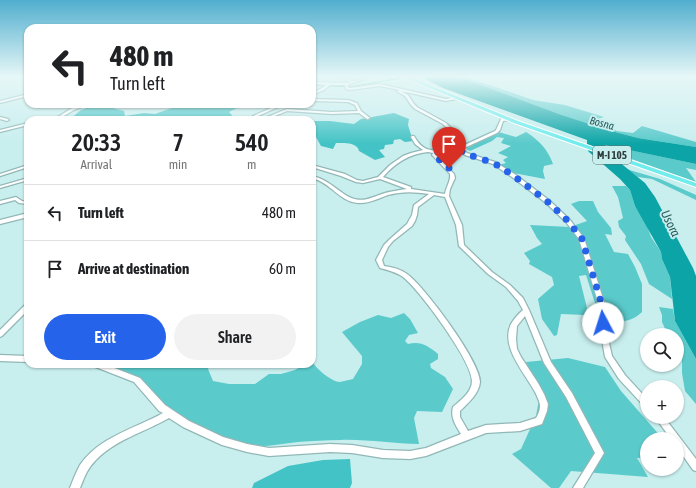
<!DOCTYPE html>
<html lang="en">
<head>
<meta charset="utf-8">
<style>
  body { margin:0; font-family:"Asap Condensed",sans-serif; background:#f2f2f2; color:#202124; height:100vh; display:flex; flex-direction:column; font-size:15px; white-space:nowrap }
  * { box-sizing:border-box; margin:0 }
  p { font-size:13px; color:#757577 }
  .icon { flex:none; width:22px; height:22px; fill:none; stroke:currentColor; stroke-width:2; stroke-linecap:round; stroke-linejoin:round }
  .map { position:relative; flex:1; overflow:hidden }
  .drawer { position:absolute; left:24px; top:116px; width:292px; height:252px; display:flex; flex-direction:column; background:#fff; border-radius:12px; box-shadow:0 1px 3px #0004 }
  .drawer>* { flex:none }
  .guide { position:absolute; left:24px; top:24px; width:292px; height:84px; border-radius:12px; box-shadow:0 1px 3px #0004; background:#fff; color:#202124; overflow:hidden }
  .tools { position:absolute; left:640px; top:328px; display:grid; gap:8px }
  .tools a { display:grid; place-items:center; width:44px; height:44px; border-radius:50%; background:#fff; box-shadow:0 1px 3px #0004; font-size:20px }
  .pin { position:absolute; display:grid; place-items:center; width:34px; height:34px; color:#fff; margin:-41px -17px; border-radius:50% 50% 50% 0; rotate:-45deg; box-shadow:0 0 4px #0007 }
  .pin .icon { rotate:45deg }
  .me { position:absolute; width:44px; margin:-22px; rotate:355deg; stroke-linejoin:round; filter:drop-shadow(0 0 3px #0008) }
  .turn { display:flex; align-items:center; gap:14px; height:84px; padding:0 20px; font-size:18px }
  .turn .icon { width:52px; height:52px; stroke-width:2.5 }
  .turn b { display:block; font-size:28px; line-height:34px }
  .eta { display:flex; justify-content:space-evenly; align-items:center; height:68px; text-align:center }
  .eta b { font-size:24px; font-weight:600; line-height:28px }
  .primary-button { display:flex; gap:8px; margin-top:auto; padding:8px 20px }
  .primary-button a { flex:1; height:46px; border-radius:24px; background:#2563eb; color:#fff; font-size:16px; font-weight:600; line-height:46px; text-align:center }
  .primary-button a+a { background:#f2f2f2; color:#202124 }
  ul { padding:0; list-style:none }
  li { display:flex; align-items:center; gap:12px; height:56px; padding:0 20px; border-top:1px solid #e0e0e0 }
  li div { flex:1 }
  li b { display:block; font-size:15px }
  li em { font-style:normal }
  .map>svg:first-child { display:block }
  .green { fill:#5acacb }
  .forest { fill:#43c3c5 }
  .water { fill:#0ca4a6 }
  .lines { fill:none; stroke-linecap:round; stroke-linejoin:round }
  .stream { stroke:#0ca4a6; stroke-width:1 }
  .minor-casing { stroke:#92b7b7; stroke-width:2.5 }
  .major-casing { stroke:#fff; stroke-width:2 }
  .minor { fill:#fff; fill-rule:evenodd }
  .major { fill:#71eced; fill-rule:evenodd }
  .route { stroke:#2563eb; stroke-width:7; stroke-dasharray:0 12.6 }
  .labels { text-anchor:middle; stroke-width:4; stroke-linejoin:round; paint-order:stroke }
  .far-water-label { font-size:11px; font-style:italic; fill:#285c5d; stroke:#c8eeee }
  .shield { fill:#c8eeee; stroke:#5c7272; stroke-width:1 }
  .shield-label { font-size:11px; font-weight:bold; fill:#2e3d3d }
  .water-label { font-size:13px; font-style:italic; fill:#285c5d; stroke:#c8eeee }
</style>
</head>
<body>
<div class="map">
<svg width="696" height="488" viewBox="0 0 696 488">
  <rect width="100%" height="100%" fill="#c8eeee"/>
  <!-- green -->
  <path class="green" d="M457,76H464L533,100L565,105L604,117L595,120L617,131L633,133L642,126L696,142V147L638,138L608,130L559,114Z
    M495,131L516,137L526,132C539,140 548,150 553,164L544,166L543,171L545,179L508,172L499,165L506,163L503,160L508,157L498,153L511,146L501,143L504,138L497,137L492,141L470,151L466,149L490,136Z
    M615,147L696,164V170L686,168L696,182L620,155L614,150Z
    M626,169L660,179L696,195V200L652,179L638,177Z
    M612,186H626L630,190L635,206L646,223L651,237L661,252L662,259L670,277L672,299L649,284L641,264L625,240L626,236L619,227L618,221L623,218L618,197Z
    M579,201H593L598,212L611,228L612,235L605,234L614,252L628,254L635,267L642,284V312C630,324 614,322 599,322L595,303L586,275L579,276L587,308L585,315L561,314L557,335L554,336L542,319L538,299L554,285L552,277L529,264L530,261L524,253L542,244L537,238L530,225L570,227L587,221L571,204Z
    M659,307L673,309L675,321L696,359V404L685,391L682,373V359L677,350V335H668L662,322V315Z
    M404,313L410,319L418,333L409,335L405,341L408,344C421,341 428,346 438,354V359L430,364L431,368L445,377L453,389L442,412L417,411L414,418L419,444C393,444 367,439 340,440C326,440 312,441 298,442C279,444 260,449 241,444C200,435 148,393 114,368L105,364H211L208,369L213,381L229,384H255L269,374H281L295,370L300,367V364H312V361C315,368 332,382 340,382C344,381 349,380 353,379L362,364V356L342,332L360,322L378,315L391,318Z
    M568,358L605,367L621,391L663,439H647V458H637L648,477L571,471L559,488H551L512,454L521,449L536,416L539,400L538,387L526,362Z"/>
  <!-- forest -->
  <path class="forest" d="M97,104L124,111L125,116L144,113L155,114L183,104H207L208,108H213L218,104H245L229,112L232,115L231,118L233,120H179L177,118L168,120L70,119L81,110Z
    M394,113L409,119L408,125L413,141L405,142L400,139L394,140L393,144L385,145L384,149L379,150L385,157L375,160L359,151L358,148C352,142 345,143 336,143L333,149L321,146L316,137L312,136V121H330L354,124L361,119Z
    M350,459L352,483L350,488H252L254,483L288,466L323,460Z"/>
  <!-- water -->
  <path class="water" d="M419,76H457L559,114L608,130L638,138L696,147V164L605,145L618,161L645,183L655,197L693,268L696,276V359L675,321L670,277L662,259L661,252L635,206L630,190L620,179L589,152L587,149V140L443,88Z"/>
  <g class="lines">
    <!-- stream -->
    <path class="stream" d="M312,85L350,87L412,76"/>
    <defs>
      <path id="minor" d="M337,76C343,76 347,80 353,81C359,81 367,76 373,76L347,85L348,87L350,88L380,84L446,99L456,97V99L446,101L401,91L408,95L414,104L417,107L446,123L450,127L455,133L458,141L455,148H458L495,131L496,130L501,119L509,118V120L503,121L500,130L497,133L462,149L467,153L495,162L516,175L550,201L570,220L584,238L604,302L607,334L612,356L625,375L647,399V408L644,406L619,379L605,357L601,334L598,302L579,239L566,222L546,203L512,177L493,164L465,155L458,150L437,153L436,155L454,174L455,178L450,189L449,196L462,225L464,245L492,272L510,285L523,298L529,310L551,362L572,393L604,453L583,488H573L595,453L566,397L544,363L525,316L517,326L516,339L517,349L521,357L538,383L544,394L548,404L547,411L542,424L520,431L486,433L426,456L410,459L383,458L352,453L330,452L269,456L247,452L222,445L183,427L169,418C145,432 114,440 95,461C87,469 84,478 80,488H70C73,480 76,472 80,465C99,437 134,429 163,413L159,411L134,382L93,366L92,364H104L140,378L165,405L189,421L223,437L247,444L269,448L330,444L352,445L383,450L410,451L426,448L461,434C456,426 450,417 453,407C461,400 472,392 472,381C472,361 419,289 403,277C396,272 388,270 380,268L376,260L384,245L390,239L407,224L412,215L414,205L429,194C415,192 403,191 388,195C379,198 369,204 358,203C340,202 330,182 312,178V176C326,179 332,186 344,194C360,205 370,198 385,193C392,191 400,190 407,189L380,179L363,183L356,182L341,176L312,167V165L345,174L357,180L363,181L378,177L390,165L403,156L411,153L423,150L415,144L411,137L412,136H414C424,154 434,151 451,148L454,141L451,133L443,124L415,109L411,105L405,96L398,92L397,91L399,90L380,86L350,90L346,89L345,85H330L324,90L312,95V93L322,88L326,85L312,84V82L348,83L351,82ZM428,152L433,153L432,155L433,156L450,174C451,181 446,187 445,194L411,189V187L383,177C395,163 409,154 428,152ZM434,195L445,197L456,225L459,246L488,274L506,287L518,301L523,310C518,314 514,319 511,324C500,347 525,373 535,392C537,396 540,402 540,406C540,411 538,414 536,418L520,423L486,425L468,431L460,417V411C468,403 479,394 480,382C480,361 424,286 407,274C400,269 392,267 384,266L382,260L388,247L393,241L412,226L415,221L417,215L418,207Z
        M28,94V96L0,103V101Z
        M312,99L348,100L357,103L361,111L370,118L367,119L359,113L332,114L287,111L265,120L258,119L253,116L280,104H285L258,116L265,118L287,109L332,112L358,111L355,105L348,102L312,101Z
        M84,104H89L74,110L57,120H53L72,108Z
        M0,117L8,119L9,120L7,121L0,119Z
        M28,123V125L0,132V130Z
        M28,165V167L0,176V174Z
        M28,178V180L0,188V186Z
        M16,197L22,201L28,202V204L19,203L15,200L0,204V201Z
        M28,213V217L0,224V220Z
        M26,304H28V310L2,336L0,337V330Z
        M0,355L28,356V362L0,361Z
        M655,417H664L696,459V471L693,470L677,447V439H671Z"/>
      <path id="major" d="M401,76H407L518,121L696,183V187L514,123Z"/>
    </defs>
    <!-- minor casing -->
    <use href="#minor" class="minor-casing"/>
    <!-- major casing -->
    <use href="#major" class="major-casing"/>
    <!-- minor -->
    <use href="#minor" class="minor"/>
    <!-- major -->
    <use href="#major" class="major"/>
  </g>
  <!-- sky -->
  <linearGradient id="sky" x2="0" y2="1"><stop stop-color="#50aece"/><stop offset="0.53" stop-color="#e6f7f7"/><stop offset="1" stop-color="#e6f7f7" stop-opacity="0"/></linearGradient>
  <rect width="696" height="144" fill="url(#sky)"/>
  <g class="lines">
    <!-- route -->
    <path class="route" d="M449,168L434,155L436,152L453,149H459L466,154L494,163L514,176L548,202L568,221L582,239L601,302L603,323"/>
  </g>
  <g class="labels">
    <!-- far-water labels -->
    <g class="far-water-label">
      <text transform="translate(602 123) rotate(15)" y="4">Bosna</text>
    </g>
    <!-- shield labels -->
    <rect class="shield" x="593" y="146" width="38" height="18" rx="3"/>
    <g class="shield-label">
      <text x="612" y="159">M-I 105</text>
    </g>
    <!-- water labels -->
    <g class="water-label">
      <text transform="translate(671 223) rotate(64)" y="5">Usora</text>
    </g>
  </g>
</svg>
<div class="tools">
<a><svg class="icon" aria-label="search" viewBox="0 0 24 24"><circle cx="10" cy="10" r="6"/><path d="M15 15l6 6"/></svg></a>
<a>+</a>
<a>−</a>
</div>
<div class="pin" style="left:449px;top:168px;background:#d93025"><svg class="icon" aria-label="arrive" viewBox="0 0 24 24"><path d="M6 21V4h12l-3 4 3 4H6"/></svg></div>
<svg class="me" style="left:603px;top:323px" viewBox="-20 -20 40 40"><circle r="19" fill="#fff"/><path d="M0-13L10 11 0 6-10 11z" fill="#2563eb"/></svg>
<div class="guide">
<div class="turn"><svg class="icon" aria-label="left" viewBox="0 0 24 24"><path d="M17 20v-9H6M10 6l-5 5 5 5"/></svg><div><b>480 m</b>Turn left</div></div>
</div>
<section class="drawer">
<div class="eta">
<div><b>20:33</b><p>Arrival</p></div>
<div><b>7</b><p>min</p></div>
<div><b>540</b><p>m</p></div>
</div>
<ul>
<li><svg class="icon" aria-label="left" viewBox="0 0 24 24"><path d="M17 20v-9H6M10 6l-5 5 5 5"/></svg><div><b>Turn left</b></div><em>480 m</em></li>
<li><svg class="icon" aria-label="arrive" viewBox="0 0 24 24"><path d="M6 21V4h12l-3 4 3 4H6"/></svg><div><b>Arrive at destination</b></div><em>60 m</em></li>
</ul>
<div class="primary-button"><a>Exit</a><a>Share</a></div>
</section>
</div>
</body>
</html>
